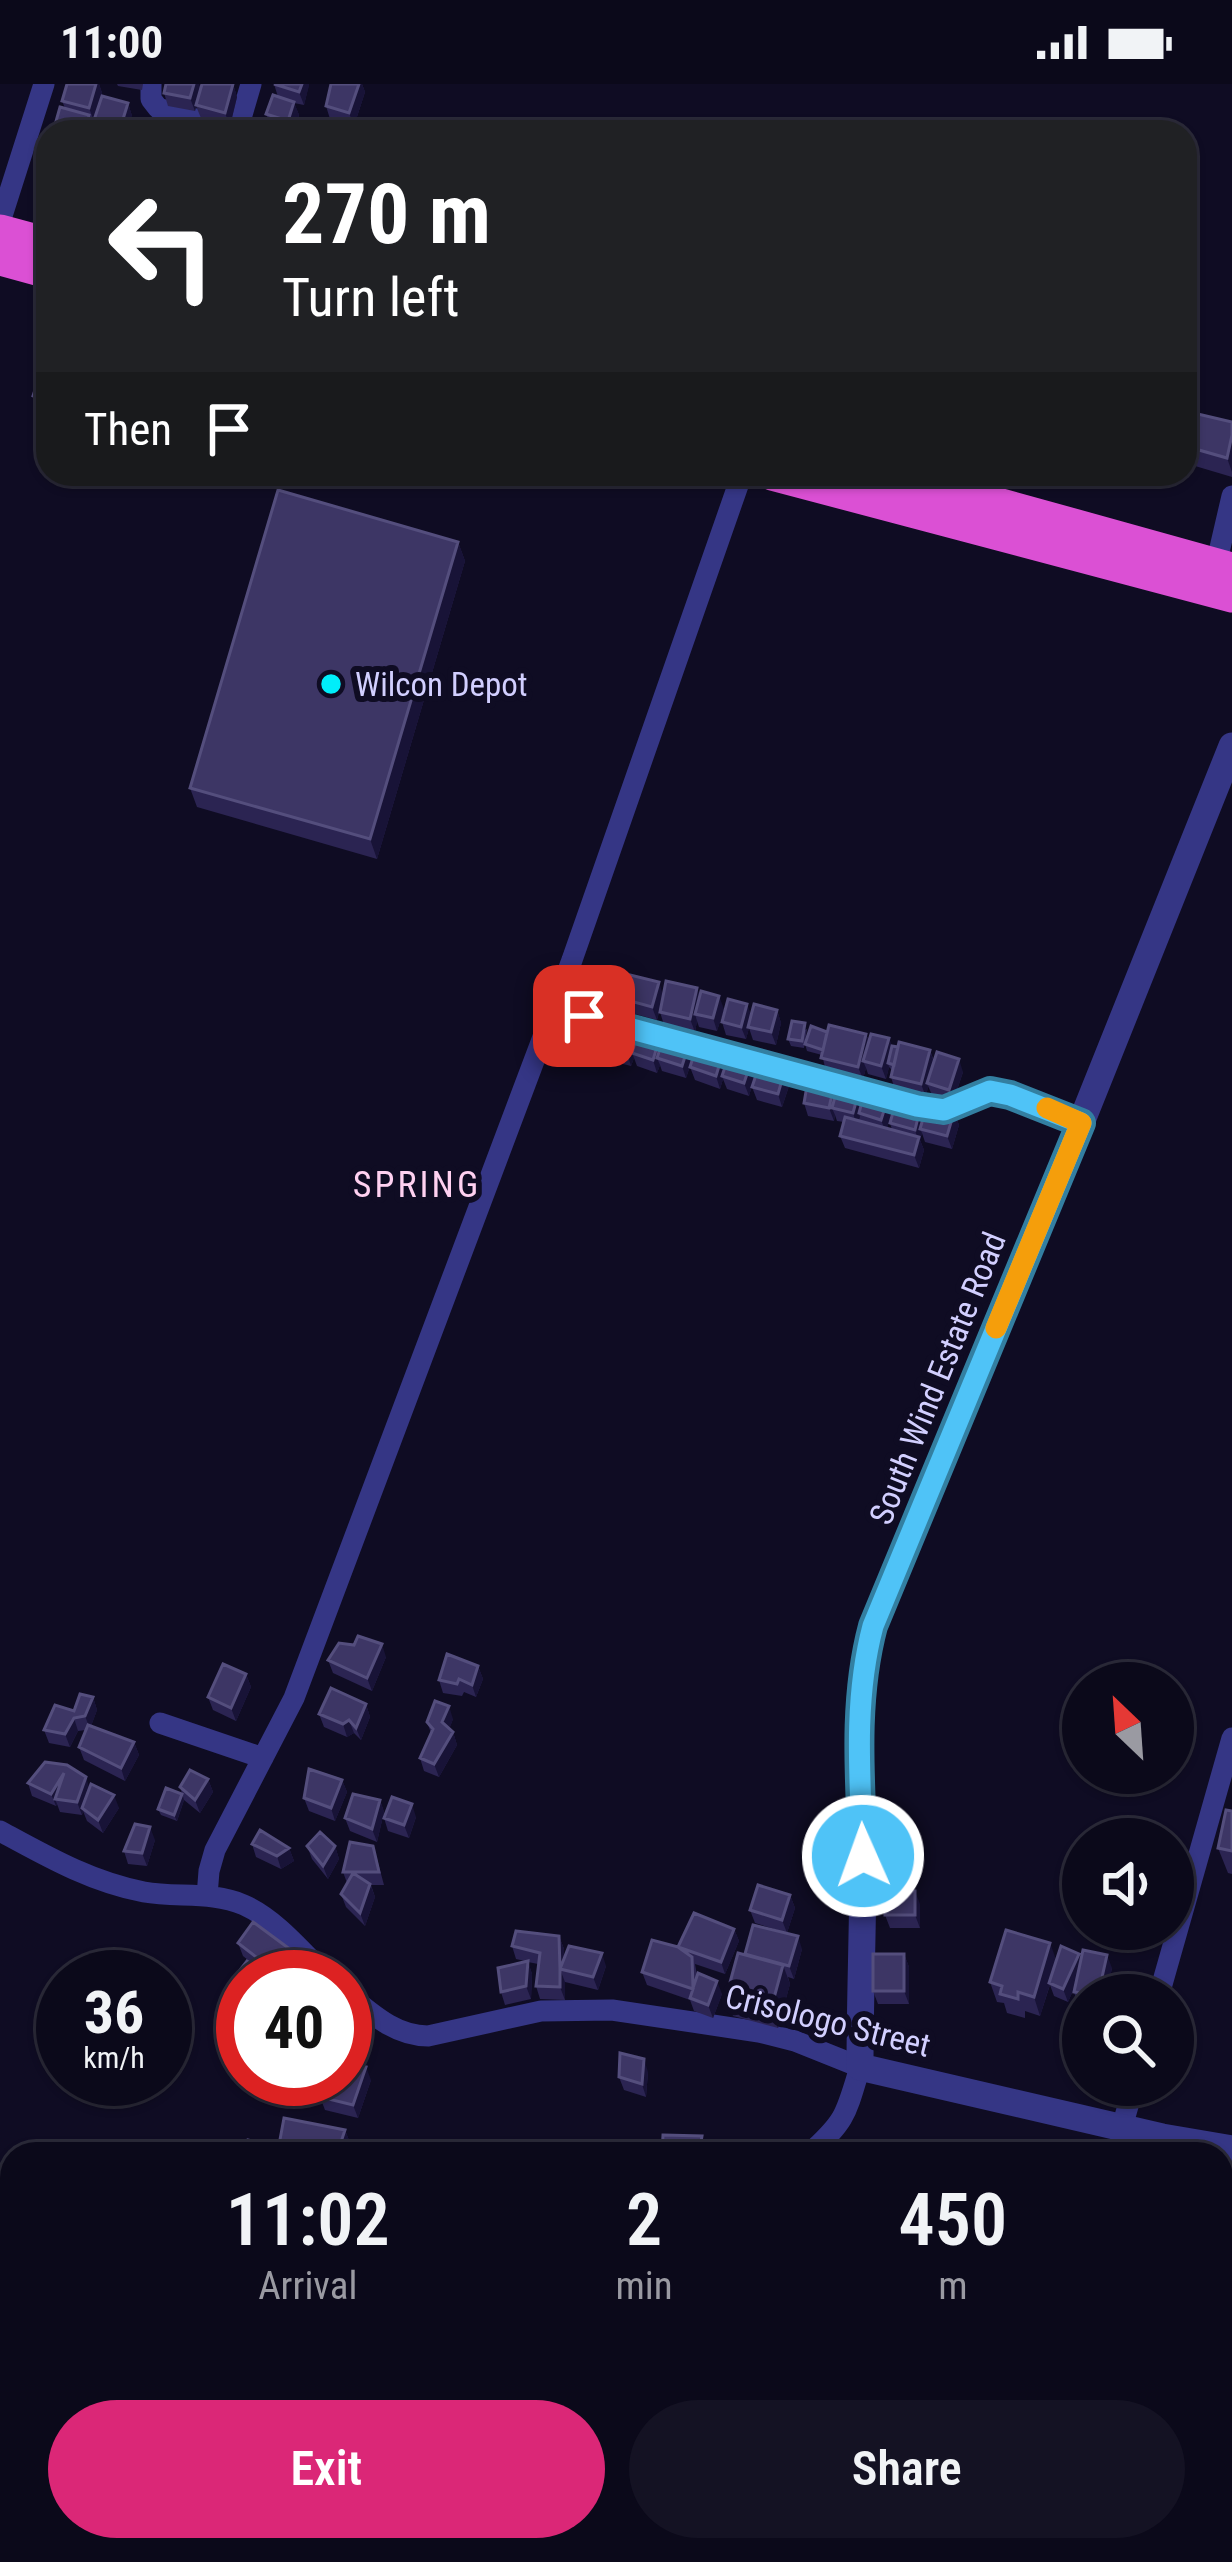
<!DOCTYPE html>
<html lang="en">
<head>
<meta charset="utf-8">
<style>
  body { margin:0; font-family:"Roboto Condensed",sans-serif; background:#141223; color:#f1f3f6; height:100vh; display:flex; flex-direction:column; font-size:45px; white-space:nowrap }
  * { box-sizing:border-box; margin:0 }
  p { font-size:39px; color:#9a9aa2 }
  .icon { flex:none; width:66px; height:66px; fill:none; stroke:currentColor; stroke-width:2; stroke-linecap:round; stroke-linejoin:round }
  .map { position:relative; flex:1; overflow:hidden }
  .side { position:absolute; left:0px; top:2058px; width:1233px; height:420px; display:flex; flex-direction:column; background:#0b091a; border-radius:36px 36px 0 0; box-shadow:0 3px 9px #0004,0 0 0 3px #2b2a39 }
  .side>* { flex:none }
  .banner { position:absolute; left:36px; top:36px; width:1161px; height:366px; border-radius:36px; box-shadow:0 3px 9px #0004,0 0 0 3px #2b2a39; background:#202124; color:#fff; overflow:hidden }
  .needle { width:78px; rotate:335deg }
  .buttons { position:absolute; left:1062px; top:1578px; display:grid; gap:24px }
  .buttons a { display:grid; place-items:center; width:132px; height:132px; border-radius:50%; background:#0b091a; box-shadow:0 3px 9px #0004,0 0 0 3px #2b2a39; font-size:60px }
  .speed { position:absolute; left:36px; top:1866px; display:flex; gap:24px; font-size:60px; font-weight:700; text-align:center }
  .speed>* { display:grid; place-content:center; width:156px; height:156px; border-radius:50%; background:#0b091a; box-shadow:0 3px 9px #0004,0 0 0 3px #2b2a39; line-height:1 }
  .speed small { font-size:30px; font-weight:400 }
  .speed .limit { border:18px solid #d22; background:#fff; color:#111 }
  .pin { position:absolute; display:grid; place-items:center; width:102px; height:102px; color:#fff; margin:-51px; border-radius:24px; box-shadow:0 6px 18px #0006 }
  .me { position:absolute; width:132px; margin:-66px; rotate:358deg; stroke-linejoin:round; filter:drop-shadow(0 0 9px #0008) }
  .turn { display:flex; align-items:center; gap:42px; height:252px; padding:0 48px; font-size:54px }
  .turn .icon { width:156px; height:156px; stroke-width:2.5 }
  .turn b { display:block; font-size:84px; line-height:102px }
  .then { display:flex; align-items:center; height:114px; padding:0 48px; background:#0003; gap:24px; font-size:45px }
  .eta { display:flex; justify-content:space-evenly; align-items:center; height:204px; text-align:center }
  .eta b { font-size:72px; font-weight:600; line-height:84px }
  .action { display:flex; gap:24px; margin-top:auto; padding:24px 48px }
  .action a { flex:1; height:138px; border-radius:72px; background:#db2777; color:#fff; font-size:48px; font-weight:600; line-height:138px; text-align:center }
  .action a+a { background:#141223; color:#f1f3f6 }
  .status { display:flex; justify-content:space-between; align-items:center; height:84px; padding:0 60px; background:#0b091a; direction:ltr }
  .status svg { height:33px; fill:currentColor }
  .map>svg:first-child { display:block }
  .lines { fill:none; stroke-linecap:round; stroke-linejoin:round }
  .minor { stroke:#353685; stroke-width:21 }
  .tertiary { stroke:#353685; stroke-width:27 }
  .trunk { stroke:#db50d4; stroke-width:33 }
  .wall { fill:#2b2452 }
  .shaded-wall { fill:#181337 }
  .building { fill:#3d3665; stroke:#544e7d; stroke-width:3 }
  .route-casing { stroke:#337fa1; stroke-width:30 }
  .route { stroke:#4fc3f7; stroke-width:21 }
  .slow { stroke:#f59e0b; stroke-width:21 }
  .poi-dot { fill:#00eefa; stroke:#0f0c23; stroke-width:4.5 }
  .labels { text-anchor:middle; stroke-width:12; stroke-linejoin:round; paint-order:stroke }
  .poi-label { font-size:33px; fill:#d2cfff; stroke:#0f0c23; text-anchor:start }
  .street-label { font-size:33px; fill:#d2cfff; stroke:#0f0c23 }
  .neighbourhood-label { font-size:36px; letter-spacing:3px; fill:#ffd1f1; stroke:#0f0c23 }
</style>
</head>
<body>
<div class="status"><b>11:00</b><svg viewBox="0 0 49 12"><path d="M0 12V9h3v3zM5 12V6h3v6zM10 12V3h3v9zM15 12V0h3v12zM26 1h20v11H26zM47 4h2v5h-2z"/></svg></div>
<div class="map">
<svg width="1232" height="2478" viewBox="0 0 1232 2478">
  <rect width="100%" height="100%" fill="#0f0c23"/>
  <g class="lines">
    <!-- minor -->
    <path class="minor" d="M151,0V15L158,24L237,47
      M237,48L251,0
      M0,138L44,0
      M1216,481L1232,412
      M584,932L917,1022L943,1026L990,1007L1010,1011L1081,1039
      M160,1639L263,1674
      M0,1747C46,1772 91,1798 144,1808C177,1814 212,1807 244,1821C277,1836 302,1868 328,1893
      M207,1812L209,1787L215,1766L294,1614L572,876L742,390
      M345,1908C370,1928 394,1952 428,1952L541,1927L612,1926L759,1948L795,1957L860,1983C846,2030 846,2037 809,2070
      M1159,1911L1232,1654
      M1122,2043L1134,2001"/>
    <!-- tertiary -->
    <path class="tertiary" d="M1232,662L1081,1039L873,1542C852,1617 862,1694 863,1771C863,1842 860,1912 860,1983L1162,2053L1232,2065"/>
    <!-- trunk -->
    <path class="trunk" d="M0,147L48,160
      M0,175L48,188
      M772,390L1232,512
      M890,390L1232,485"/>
  </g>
  <!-- wall -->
  <path class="wall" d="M67,0H99L102,9L97,27L128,19L132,32L53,48L65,24L62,17Z
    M117,0H143L142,6L118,2Z
    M233,0L237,13L230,42L201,34L196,22L195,27L168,22L164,9Z
    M274,0H309L304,21L294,19L299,31L293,48H286L271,43L266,30L278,13Z
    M331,0H362L365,8L354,42L330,35L326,22Z
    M48,274V341L46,333L40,331L33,312Z
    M1185,327L1232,351V393L1185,379Z
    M458,458L465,477L377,775L197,723L190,704Z
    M621,891L626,904L620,926L599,921L595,908Z
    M663,911L700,912L724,925L717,947L699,943L697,937L695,948L664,941L660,928L663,913L657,936L628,928L623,915Z
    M777,926L781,939L776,961L753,956L749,944L746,955L726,951L722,938Z
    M607,945L633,947L636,956L661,962L689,960L693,973L686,994L662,987L660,981L657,989L637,982L634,974L631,982L607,976L604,968L602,975L571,966L567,953Z
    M807,945L804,964L791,962L788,955Z
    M827,948L866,950L869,957L892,963L930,966L934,977L963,988L953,1018L932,1011L928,1002L926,1013L895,1006L891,993L892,986L889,983L886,995L868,990L866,984L863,995L826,987L822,971L807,967L805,960Z
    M722,972L725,981H750L754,994L749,1012L727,1005L723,995L720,1005L695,996L690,983Z
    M784,989L789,1002L782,1023L757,1016L752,1003Z
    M834,1001L836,1009L859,1007L862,1016L887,1017L891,1030L887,1044L892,1046L890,1039L925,1030L954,1028L959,1041L952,1065L925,1058L922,1049L920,1056L924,1066L919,1084L845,1064L840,1052L844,1038L837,1037L835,1031L834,1037L808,1032L804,1019Z
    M386,1573L372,1607L333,1589L328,1576Z
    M478,1582L483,1595L476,1613L464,1608L462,1612L443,1609L439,1596Z
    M246,1590L251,1603L236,1637L213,1626L208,1613Z
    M93,1613L97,1626L91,1642L134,1658L139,1671L125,1697L84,1676L79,1663L86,1646L78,1647L70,1663L49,1659L44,1646Z
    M366,1620L370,1633L361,1656L354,1649L347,1653L324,1643L319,1630Z
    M453,1635L449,1645L453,1648L457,1661L439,1693L424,1687L420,1674L431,1649L427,1638Z
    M208,1695L213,1708L200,1729L184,1716L180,1703Z
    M342,1696L347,1708L335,1737L309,1727L304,1714Z
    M28,1699L89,1704L119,1724L103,1749L87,1737L83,1727L82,1731L60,1728L57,1720L56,1722L32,1712Z
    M182,1710L184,1716L177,1737L161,1731L158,1725Z
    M380,1716L384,1728L377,1758L350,1747L345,1734Z
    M1232,1727V1790L1228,1789L1218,1764Z
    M416,1733L409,1754L388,1747L384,1734Z
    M155,1756L147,1782L128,1780L124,1767Z
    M252,1760L289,1764L294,1777L281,1785L256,1773Z
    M307,1762H335L339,1775L328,1795L312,1775Z
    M377,1775L384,1801H371L375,1813L365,1842L346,1823L341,1810L347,1799L343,1788Z
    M790,1811L795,1824L787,1849L755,1839L750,1826Z
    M920,1820V1844H890L885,1831Z
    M734,1845L739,1857L725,1890L695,1880L697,1891L722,1910L713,1934L694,1927L690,1916L647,1901L642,1888L678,1863Z
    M559,1852L564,1865V1875L606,1882L598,1906L565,1898V1916L540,1915L536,1902L538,1880L528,1878L532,1890L531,1915L505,1921L501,1908L525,1877L516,1875L512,1862Z
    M238,1859L296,1879L283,1893H243V1927L230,1917L226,1904L258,1884L243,1872Z
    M802,1865L794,1895L788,1893L790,1900L778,1944L733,1932L726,1913L745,1871Z
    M904,1870L909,1883V1920H878L873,1907Z
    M1081,1875L1112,1884L1106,1911H1083V1922L1078,1921L1074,1908L1075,1902L1068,1918L1054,1912L1050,1901L1040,1932L1025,1927V1934L1007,1929L1004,1919L997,1918L990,1898L1056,1877Z
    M648,1988L646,2013L624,2006L619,1993Z
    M371,1996L358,2034L325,2026L320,2013Z
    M345,2046L350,2059L346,2070H278L282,2068L279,2061Z"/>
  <!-- shaded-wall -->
  <path class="shaded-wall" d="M96,0H99L102,9L94,37L89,24Z
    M194,0H199L201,3L195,27L190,14Z
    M233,0L237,13L230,42L225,29Z
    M302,0H309V2L304,21L299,8Z
    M359,0H362L365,8L354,42L349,29Z
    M294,18L299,31L291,48L288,37Z
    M128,19L132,32L127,48H119Z
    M89,31L94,43L93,48H84Z
    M1232,351V388L1227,374Z
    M458,458L465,477L377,775L370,755Z
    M621,891L626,904L620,926L616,913Z
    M659,898L663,911L657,936L652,923Z
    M697,904L702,917L695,930L697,937L695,948L690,935Z
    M719,912L724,925L717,947L713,934Z
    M747,920L752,933L746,955L741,943Z
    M777,926L781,939L776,961L771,948Z
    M605,938L610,951L603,963L604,968L602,975L597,963Z
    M633,947L637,960L632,969L634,974L631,982L627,969Z
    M866,950L871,962L863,977L866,984L863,995L858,983Z
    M889,954L894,967L888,979L889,983L886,995L881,982Z
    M659,956L664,969L657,974L660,981L657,989L653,976Z
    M689,960L693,973L686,994L682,982Z
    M930,966L934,979L927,999L928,1003L926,1013L921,1000Z
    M722,972L727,985L722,992L723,995L720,1005L716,992Z
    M959,975L963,988L953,1018L949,1006Z
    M750,981L754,994L749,1012L744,999Z
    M784,989L789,1002L782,1023L778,1010Z
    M834,1001L838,1014L832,1024L835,1031L834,1037L829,1024Z
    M859,1007L864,1019L859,1029L860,1033L857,1042L853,1029Z
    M887,1017L891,1030L886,1049L881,1036Z
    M921,1021L926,1034L920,1045L922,1049L920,1056L924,1066L919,1084L914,1071L918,1056L915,1046Z
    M954,1028L959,1041L952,1065L947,1052Z
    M382,1560L386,1573L372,1607L367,1594Z
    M478,1582L483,1595L476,1613L472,1601Z
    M246,1590L251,1603L236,1637L231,1624Z
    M93,1613L97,1626L90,1645L85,1632Z
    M366,1620L370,1633L361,1656L356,1644Z
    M449,1622L453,1635L447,1651L442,1638Z
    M74,1634L78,1647L70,1663L65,1650Z
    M349,1636L354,1649L347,1653L343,1640Z
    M453,1648L457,1661L439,1693L434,1680Z
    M134,1658L139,1671L125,1697L121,1684Z
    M64,1689L55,1715L57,1720L56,1722L51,1710Z
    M86,1693L90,1706L82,1731L77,1718Z
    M208,1695L213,1708L200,1729L195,1716Z
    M342,1696L347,1708L335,1737L331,1724Z
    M182,1710L184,1716L177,1737L174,1731Z
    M114,1711L119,1724L103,1749L98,1736Z
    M380,1716L384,1728L377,1758L372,1745Z
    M412,1720L416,1733L409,1754L404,1741Z
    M150,1743L155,1756L147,1782L142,1769Z
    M335,1762L339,1775L328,1795L323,1782Z
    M289,1764L294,1777L281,1785L277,1772Z
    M370,1800L375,1813L365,1842L360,1829Z
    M915,1807L920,1820V1844L915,1831Z
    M790,1811L795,1824L787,1849L782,1836Z
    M734,1845L739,1857L725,1890L721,1878Z
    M559,1852L564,1865V1886L560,1885L565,1898V1916L560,1903Z
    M798,1852L802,1865L794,1895L789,1882Z
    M1050,1859L1057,1878L1040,1932L1034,1913Z
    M291,1866L296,1879L283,1893H275L273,1886Z
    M602,1869L606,1882L598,1906L593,1893Z
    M904,1870L909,1883V1920L904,1907Z
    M1079,1870L1083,1883L1068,1918L1063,1905Z
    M1107,1871L1112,1884L1106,1911H1098Z
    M528,1877L532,1890L531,1915L526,1902Z
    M783,1881L790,1900L778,1944L771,1925Z
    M717,1897L722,1910L713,1934L708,1921Z
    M644,1975L648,1988L646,2013L642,2000Z
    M366,1983L371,1996L358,2034L353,2021Z
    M345,2046L350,2059L346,2070H337Z
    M702,2052L707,2065L706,2070H699Z"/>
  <!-- building -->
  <path class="building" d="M67,0H96L89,24L62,17Z
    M166,0H194L190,14L164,9Z
    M202,0H233L225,29L196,21Z
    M274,0H302L299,8Z
    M331,0H359L349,29L326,22Z
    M273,11L294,18L288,37L266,30Z
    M102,12L128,19L119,48H90Z
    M60,23L89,31L84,48H53Z
    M311,41L336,48H310Z
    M46,273L48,274V318L33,312Z
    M1185,327L1232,338V351L1227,374L1185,362Z
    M278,406L458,458L370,755L190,704Z
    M600,886L621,891L616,913L595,908Z
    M630,891L659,898L652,923L623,915Z
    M666,897L697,904L690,935L660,928Z
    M701,907L719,912L713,934L695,930Z
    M728,915L747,920L741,943L722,938Z
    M754,920L777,926L771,948L748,943Z
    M574,929L605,938L597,963L567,953Z
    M792,937L805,939L802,957L788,955Z
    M609,940L633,947L627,969L603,963Z
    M829,941L866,950L858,983L821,974Z
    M811,942L827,948L823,966L805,960Z
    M638,949L659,956L653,976L632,969Z
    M871,950L889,954L881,982L863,977Z
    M664,952L689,960L682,982L657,974Z
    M899,958L930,966L921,1000L891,993Z
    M892,962L898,963L894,981L888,979Z
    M696,964L722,972L716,992L690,983Z
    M937,968L959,975L949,1006L927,999Z
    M728,974L750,981L744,999L722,992Z
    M759,982L784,989L778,1010L752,1003Z
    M808,996L834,1001L829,1024L804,1019Z
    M838,1001L859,1007L853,1029L832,1024Z
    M864,1010L887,1017L881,1036L859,1029Z
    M897,1014L921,1021L915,1046L890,1039Z
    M927,1021L954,1028L947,1052L920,1045Z
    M845,1033L919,1053L914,1071L840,1052Z
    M358,1552L382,1560L367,1594L328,1576L339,1559L354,1561Z
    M447,1570L478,1582L472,1601L459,1595L457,1600L439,1596Z
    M223,1580L246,1590L231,1624L208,1613Z
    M331,1604L366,1620L356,1644L349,1636L343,1640L319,1630Z
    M80,1610L93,1613L85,1632L74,1634L65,1650L44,1646L55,1621L74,1627Z
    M435,1617L449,1622L442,1638L453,1648L434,1680L420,1674L433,1645L427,1638Z
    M88,1641L134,1658L121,1684L79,1663Z
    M45,1678L67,1681L86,1693L77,1718L55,1715L64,1689L51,1710L28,1699Z
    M309,1685L342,1696L331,1724L304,1714Z
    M190,1686L208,1695L195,1716L180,1703Z
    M91,1700L114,1711L98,1736L82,1724Z
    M166,1704L182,1710L174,1731L158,1725Z
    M353,1710L380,1716L372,1745L345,1734Z
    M392,1713L412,1720L404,1741L384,1734Z
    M1226,1726L1232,1727V1767L1218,1764Z
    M135,1740L150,1743L142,1769L124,1767Z
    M260,1746L289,1764L277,1772L252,1760Z
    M320,1748L335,1762L323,1782L307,1762Z
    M350,1758L373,1762L379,1788H343Z
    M353,1789L370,1800L360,1829L341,1810Z
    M758,1801L790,1811L782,1836L750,1826Z
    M886,1806L915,1807V1831H885Z
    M694,1829L734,1845L721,1878L678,1863L692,1873L693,1904L698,1889L717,1897L708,1921L690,1914L693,1905L642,1888L652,1856L678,1863Z
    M253,1838L291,1866L273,1886L238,1859Z
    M753,1841L798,1852L789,1882L745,1870Z
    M1006,1846L1050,1859L1034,1913L1018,1908V1915L1000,1910L1002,1902L990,1898Z
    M516,1847L559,1852L560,1885L569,1862L602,1869L593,1893L560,1885V1903L536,1902L540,1869L512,1862Z
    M1061,1862L1079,1870L1063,1905L1049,1899Z
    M1083,1866L1107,1871L1098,1911L1074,1908Z
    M738,1869L783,1881L771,1925L726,1913Z
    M873,1870H904V1907H873Z
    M247,1877L272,1893H243V1917L226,1904Z
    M528,1877L526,1902L501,1908L498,1884Z
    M310,1889L326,1891L325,1893H306Z
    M620,1969L644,1975L642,2000L619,1993Z
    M345,1979L366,1983L353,2021L320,2013L324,1995H345Z
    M284,2034L345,2046L337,2070H320L279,2061Z
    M663,2051L702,2052L699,2070H662Z
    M248,2056L270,2062L268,2070H245Z"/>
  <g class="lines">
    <defs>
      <path id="route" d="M584,932L917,1022L944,1026L990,1007L1010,1011L1081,1039L873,1542C853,1617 860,1695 863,1772"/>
    </defs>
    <!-- route casing -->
    <use href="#route" class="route-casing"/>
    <!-- route -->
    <use href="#route" class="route"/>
    <!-- slow -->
    <path class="slow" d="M996,1244L1081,1039L1047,1024"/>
  </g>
  <!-- markers -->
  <circle class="poi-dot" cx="331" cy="600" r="12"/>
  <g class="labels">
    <!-- poi labels -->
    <g class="poi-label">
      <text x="355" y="612">Wilcon Depot</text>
    </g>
    <!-- street labels -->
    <g class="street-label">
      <text transform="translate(937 1294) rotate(-68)" y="12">South Wind Estate Road</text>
      <text transform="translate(828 1936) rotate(14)" y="12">Crisologo Street</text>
    </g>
    <!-- neighbourhood labels -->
    <g class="neighbourhood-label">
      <text x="417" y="1113">SPRING</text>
    </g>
  </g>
</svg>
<div class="buttons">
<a><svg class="needle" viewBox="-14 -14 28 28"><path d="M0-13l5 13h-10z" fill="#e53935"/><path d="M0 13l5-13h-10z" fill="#9a9aa2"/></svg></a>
<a><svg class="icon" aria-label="sound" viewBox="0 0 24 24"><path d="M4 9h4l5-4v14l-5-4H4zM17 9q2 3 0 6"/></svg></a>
<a><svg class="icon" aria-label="search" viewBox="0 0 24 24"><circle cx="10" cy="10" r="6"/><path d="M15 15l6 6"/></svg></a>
</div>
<div class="speed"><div>36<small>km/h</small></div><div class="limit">40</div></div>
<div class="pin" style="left:584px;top:932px;background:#d93025"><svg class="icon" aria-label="arrive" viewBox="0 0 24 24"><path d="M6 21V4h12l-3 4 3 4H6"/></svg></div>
<svg class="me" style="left:863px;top:1772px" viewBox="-20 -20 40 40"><circle r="17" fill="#4fc3f7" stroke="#fff" stroke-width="3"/><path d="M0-11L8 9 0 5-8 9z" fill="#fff"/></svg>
<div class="banner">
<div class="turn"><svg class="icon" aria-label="left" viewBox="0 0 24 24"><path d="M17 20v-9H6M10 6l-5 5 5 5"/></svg><div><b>270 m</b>Turn left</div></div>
<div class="then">Then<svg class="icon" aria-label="arrive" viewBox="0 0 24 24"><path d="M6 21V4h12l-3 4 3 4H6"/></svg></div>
</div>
<section class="side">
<div class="eta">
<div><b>11:02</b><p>Arrival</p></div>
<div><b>2</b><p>min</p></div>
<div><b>450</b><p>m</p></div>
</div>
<div class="action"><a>Exit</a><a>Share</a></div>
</section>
</div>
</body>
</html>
